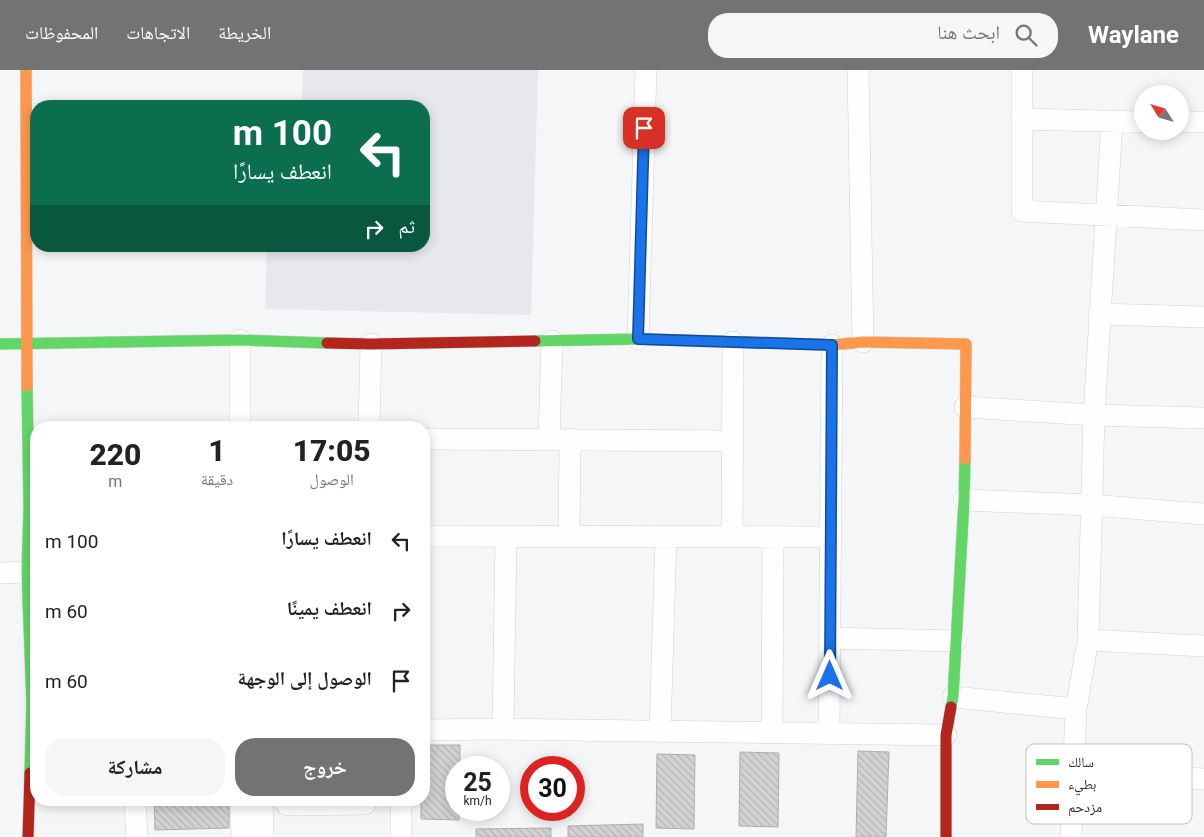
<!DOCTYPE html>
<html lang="ar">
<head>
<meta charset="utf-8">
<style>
  body { margin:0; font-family:Roboto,"Noto Naskh Arabic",sans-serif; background:#f6f6f6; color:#222; direction:rtl; height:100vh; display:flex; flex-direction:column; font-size:19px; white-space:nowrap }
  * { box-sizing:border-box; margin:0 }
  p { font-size:16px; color:#767676 }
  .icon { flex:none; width:28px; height:28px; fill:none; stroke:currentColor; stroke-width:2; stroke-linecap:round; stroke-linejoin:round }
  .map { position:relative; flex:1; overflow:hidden; direction:ltr }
  .sheet { position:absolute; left:30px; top:351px; width:400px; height:385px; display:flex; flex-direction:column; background:#fff; border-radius:20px; box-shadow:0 2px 12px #0003; direction:rtl }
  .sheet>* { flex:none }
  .banner { position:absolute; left:30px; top:30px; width:400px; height:152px; border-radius:20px; box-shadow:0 2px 12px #0003; direction:rtl; background:#0b6e4f; color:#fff; overflow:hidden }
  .needle { width:32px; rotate:307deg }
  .tools { position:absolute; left:1134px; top:15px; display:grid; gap:10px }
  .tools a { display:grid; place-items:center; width:55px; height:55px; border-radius:50%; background:#fff; box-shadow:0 2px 12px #0003; font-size:25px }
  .speed { position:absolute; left:445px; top:686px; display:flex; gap:10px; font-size:25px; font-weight:700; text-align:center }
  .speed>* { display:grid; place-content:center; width:65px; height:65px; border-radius:50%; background:#fff; box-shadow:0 2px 12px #0003; line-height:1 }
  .speed small { font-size:12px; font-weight:400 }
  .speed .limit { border:8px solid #d22; background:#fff; color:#111 }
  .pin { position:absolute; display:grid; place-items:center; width:42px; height:42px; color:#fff; margin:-21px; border-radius:10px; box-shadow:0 2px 8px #0006 }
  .me { position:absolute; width:55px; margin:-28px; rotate:0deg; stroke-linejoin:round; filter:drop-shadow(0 0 4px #0008) }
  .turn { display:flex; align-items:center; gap:18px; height:105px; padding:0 15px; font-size:22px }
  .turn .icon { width:65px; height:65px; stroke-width:2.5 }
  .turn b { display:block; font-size:35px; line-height:42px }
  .then { display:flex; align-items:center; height:48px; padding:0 15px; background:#0003; gap:10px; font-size:19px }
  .eta { display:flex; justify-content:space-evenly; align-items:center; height:85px; text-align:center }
  .eta b { font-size:30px; font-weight:800; line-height:35px }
  .action { display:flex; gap:10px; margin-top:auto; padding:10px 15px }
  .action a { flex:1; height:58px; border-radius:20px; background:#737374; color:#fff; font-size:20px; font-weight:800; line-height:58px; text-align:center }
  .action a+a { background:#f6f6f6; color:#222 }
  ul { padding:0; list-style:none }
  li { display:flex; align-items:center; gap:15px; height:70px; padding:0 15px }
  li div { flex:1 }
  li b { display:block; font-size:19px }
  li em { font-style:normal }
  header { display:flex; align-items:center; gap:30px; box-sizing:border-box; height:70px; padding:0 25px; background:#737374; color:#fff }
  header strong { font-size:24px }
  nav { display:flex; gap:28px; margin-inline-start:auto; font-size:18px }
  .search { width:350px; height:45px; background:#f6f6f6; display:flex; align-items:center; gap:12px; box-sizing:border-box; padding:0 18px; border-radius:20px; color:#767676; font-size:19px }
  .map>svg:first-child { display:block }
  .built { fill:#e6e8ee }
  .building { fill:url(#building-back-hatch); stroke:#aeaeae }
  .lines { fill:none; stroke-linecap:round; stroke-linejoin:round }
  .street-casing { stroke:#d0d1d2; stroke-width:22 }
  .fast-casing { stroke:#d0d1d2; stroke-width:12 }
  .slow-casing { stroke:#d0d1d2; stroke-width:12 }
  .jam-casing { stroke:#d0d1d2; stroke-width:12 }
  .street { stroke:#fefefe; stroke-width:21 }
  .fast { stroke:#63d668; stroke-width:11 }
  .slow { stroke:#ff974d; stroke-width:11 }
  .jam { stroke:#b3261e; stroke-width:11 }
  .route-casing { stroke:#114b97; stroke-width:12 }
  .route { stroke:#1a73e8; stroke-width:9 }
  .key { fill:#fff; stroke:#c0c0c0; stroke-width:1 }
  .key-label { font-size:14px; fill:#2d2d2e }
</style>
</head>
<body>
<header>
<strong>Waylane</strong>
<div class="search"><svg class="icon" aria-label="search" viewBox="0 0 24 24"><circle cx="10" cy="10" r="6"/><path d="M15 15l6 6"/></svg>ابحث هنا</div>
<nav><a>الخريطة</a><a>الاتجاهات</a><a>المحفوظات</a></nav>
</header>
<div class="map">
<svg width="1204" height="767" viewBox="0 0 1204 767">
  <defs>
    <pattern id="building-back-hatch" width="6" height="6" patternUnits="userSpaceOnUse" patternTransform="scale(1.25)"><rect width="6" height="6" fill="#d2d2d2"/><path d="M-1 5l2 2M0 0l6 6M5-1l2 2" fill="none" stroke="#b5b5b5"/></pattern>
  </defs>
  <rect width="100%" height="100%" fill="#f5f6f7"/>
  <!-- built -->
  <path class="built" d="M303,0H538L531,245L265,239L267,176H424V36H302Z"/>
  <!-- building -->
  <path class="building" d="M424,675H460V698H456V740H459V750L421,749V730H424Z
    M858,681L889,682L886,767H856Z
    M740,682L779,683L778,757L739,756Z
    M657,684L695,685L694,759L656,758Z
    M154,730H229V758L155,760Z
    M643,754V767H568V756Z
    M551,758V767H476V759Z"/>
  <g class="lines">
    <defs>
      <path id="street" d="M858,0L863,272
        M1022,0V141L1204,150
        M1022,49L1142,52
        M1180,52H1204
        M1099,244L1204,247
        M638,269L646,0
        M240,270V358
        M965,337L1094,345L1204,348
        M369,358L371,274
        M424,369L733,371
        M549,369L552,271
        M964,430L1091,435L1204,444
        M424,466L830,467
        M569,467L570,369
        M732,467L733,272
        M0,503L27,502
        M830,568L956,571
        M1088,570L1204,576
        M953,627L1076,639
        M503,659L506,466
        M424,660L496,659L946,665
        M660,661L666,467
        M772,662L773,467
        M829,663L832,275
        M1074,702L1204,709
        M135,730L137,767
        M241,730L242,767
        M262,730L263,767
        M286,730L287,735L365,734V730
        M401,730V767
        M1071,767L1076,639L1088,570L1094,345L1112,52"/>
      <path id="fast" d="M535,271L638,269L748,272
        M0,274L240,270L327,273
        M27,316L29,438L27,502L32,633L30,703
        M951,637L953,627L964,430L965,389"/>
      <path id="slow" d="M26,0L27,316
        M748,272L832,275L863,272L966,274L965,389"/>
      <path id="jam" d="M327,273L371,274L535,271
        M28,767L30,703
        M946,767V665L951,637"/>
    </defs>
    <!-- street casing -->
    <use href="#street" class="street-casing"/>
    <!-- fast casing -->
    <use href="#fast" class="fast-casing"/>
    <!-- slow casing -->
    <use href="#slow" class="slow-casing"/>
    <!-- jam casing -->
    <use href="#jam" class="jam-casing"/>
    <!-- street -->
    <use href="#street" class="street"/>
    <!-- fast -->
    <use href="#fast" class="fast"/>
    <!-- slow -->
    <use href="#slow" class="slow"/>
    <!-- jam -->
    <use href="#jam" class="jam"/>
  </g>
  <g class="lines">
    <defs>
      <path id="route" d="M644,58L638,269L832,275L830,606"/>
    </defs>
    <!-- route casing -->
    <use href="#route" class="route-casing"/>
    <!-- route -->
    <use href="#route" class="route"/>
  </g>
  <!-- legend -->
  <rect x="1026" y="674" width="166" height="80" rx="8" class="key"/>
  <rect x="1036" y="689" width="23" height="6" fill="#63d668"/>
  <rect x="1036" y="711" width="23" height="7" fill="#ff974d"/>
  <rect x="1036" y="734" width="23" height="6" fill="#b3261e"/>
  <g class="key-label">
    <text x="1068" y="697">سالك</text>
    <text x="1068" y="719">بطيء</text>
    <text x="1068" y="742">مزدحم</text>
  </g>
</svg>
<div class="tools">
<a><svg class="needle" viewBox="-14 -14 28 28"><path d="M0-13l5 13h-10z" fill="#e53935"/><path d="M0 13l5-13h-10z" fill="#767676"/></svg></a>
</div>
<div class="speed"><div>25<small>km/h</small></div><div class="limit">30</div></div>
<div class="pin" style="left:644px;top:58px;background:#d93025"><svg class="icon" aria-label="arrive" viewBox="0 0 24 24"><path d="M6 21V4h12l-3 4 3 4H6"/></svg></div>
<svg class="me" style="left:830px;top:606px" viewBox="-20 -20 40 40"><path d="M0-17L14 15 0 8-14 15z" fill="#1a73e8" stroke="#fff" stroke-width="4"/></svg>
<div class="banner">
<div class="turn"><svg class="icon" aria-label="left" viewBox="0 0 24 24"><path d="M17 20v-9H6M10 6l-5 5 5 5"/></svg><div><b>100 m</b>انعطف يسارًا</div></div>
<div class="then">ثم<svg class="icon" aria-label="right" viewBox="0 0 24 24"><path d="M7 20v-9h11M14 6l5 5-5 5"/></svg></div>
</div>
<section class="sheet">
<div class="eta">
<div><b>17:05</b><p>الوصول</p></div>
<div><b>1</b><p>دقيقة</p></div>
<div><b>220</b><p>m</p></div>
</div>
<ul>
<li><svg class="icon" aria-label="left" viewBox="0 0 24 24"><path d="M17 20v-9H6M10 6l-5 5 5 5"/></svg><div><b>انعطف يسارًا</b></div><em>100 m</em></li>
<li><svg class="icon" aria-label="right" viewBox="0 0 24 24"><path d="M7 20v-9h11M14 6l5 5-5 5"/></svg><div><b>انعطف يمينًا</b></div><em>60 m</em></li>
<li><svg class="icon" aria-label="arrive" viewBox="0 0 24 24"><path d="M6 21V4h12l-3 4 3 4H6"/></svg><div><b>الوصول إلى الوجهة</b></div><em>60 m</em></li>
</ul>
<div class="action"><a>خروج</a><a>مشاركة</a></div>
</section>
</div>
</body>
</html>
